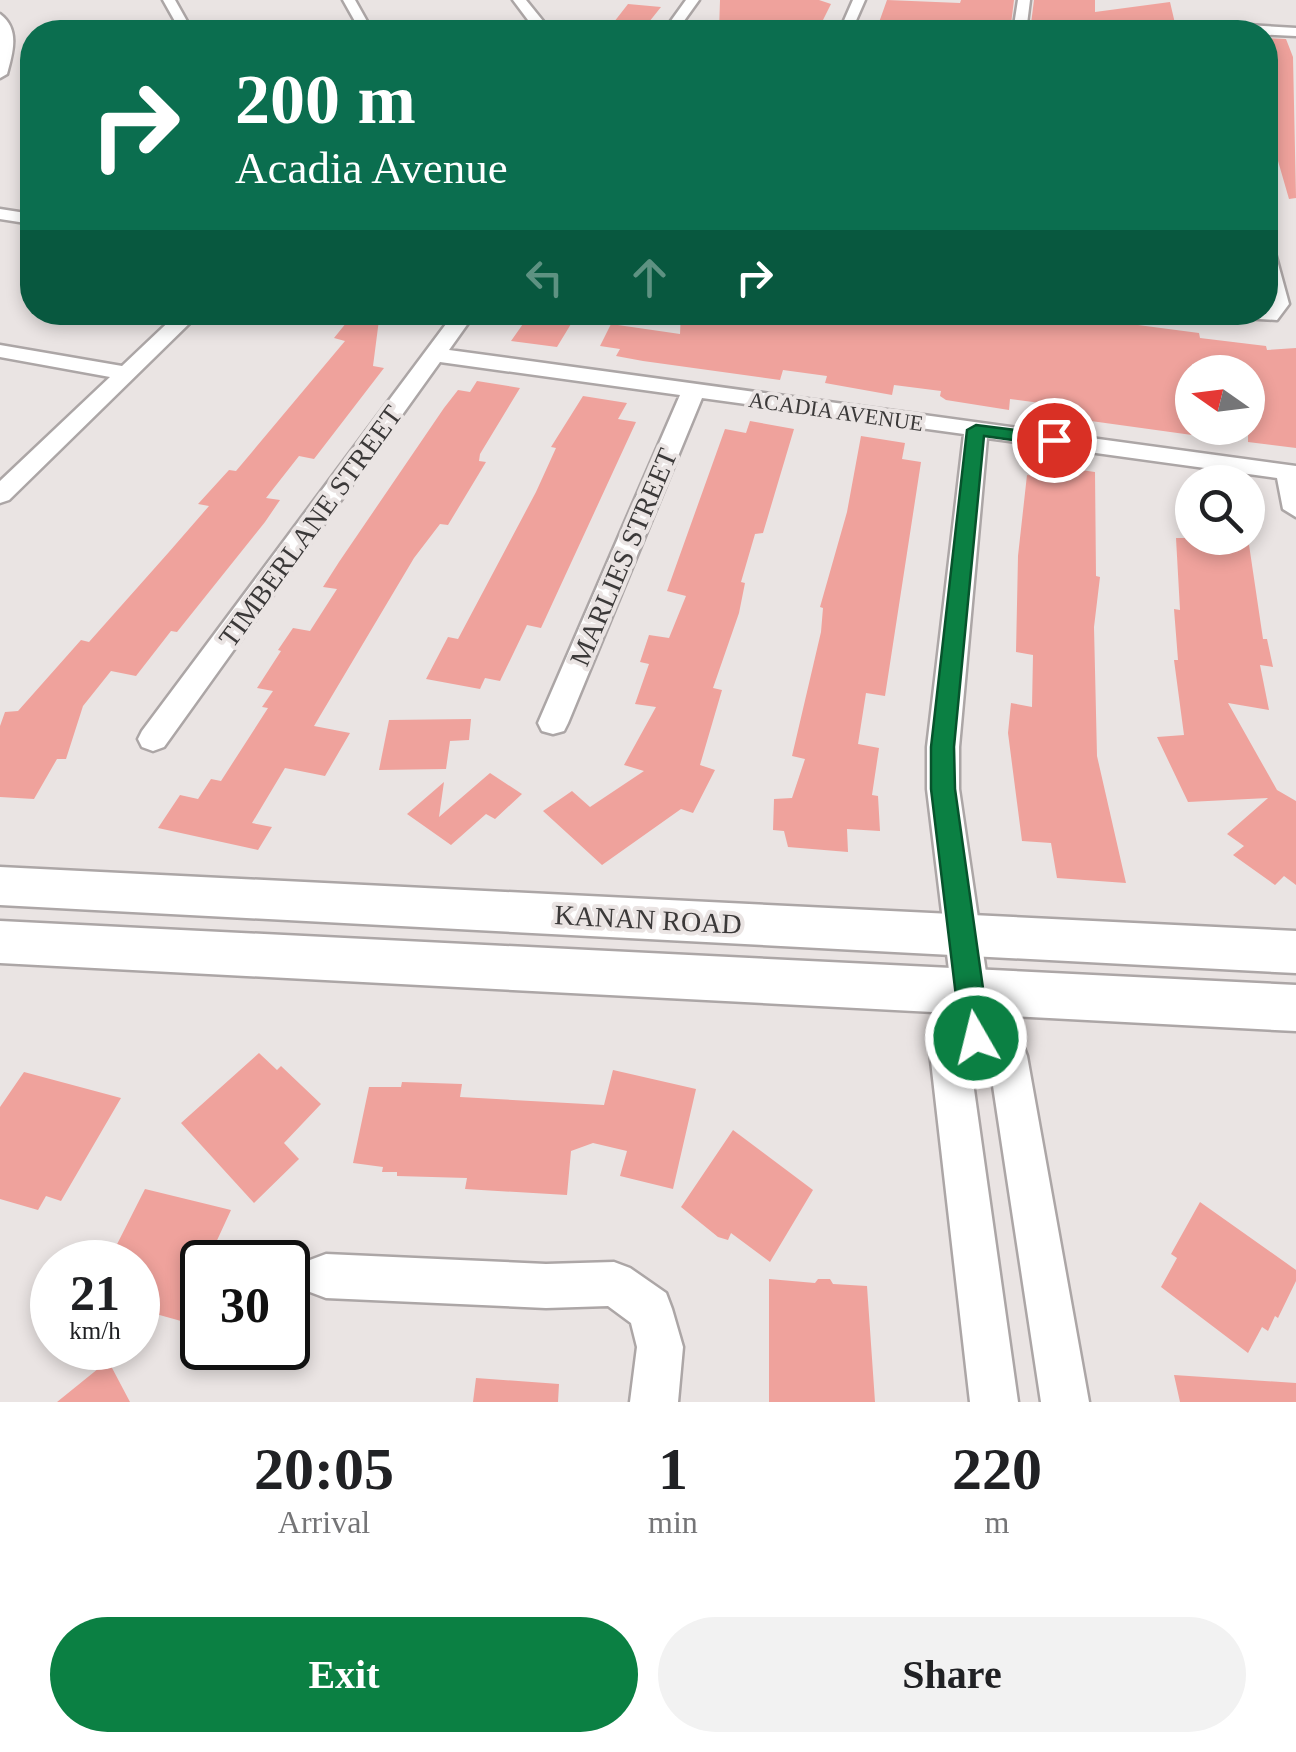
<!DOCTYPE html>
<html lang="en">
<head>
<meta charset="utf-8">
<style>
  body { margin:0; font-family:Georgia,serif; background:#f2f2f2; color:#202124; height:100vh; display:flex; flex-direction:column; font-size:38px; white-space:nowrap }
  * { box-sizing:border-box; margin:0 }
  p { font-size:32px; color:#757577 }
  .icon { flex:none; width:55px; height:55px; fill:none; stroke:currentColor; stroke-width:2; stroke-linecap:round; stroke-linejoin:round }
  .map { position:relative; height:1402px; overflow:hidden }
  .details { display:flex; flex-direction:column; background:#fff; flex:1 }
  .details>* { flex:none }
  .hud { position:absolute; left:20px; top:20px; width:1258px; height:305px; border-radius:40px; box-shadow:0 5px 15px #0003; background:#0b6e4f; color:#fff; overflow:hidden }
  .needle { width:65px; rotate:284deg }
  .buttons { position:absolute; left:1175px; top:355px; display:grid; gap:20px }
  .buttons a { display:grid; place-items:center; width:90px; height:90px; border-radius:50%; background:#fff; box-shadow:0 5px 15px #0003; font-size:50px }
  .speed { position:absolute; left:30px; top:1240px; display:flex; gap:20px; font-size:50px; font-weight:700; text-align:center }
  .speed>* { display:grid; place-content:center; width:130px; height:130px; border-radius:50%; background:#fff; box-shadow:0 5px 15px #0003; line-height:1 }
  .speed small { font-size:25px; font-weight:400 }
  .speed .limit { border:5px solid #111; border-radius:15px; background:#fff; color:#111 }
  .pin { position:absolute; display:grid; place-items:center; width:85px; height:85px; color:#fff; margin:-42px; border:5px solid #fff; border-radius:50%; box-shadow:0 2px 10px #0007 }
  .me { position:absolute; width:110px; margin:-55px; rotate:352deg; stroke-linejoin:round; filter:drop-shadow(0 0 8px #0008) }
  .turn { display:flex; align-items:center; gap:35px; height:210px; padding:0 50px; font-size:45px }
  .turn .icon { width:130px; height:130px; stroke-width:2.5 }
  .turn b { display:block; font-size:70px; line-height:85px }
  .lanes { display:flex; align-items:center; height:95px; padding:0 50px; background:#0003; justify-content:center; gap:50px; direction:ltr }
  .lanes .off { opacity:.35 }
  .eta { display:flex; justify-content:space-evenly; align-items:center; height:170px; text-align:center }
  .eta b { font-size:60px; font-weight:600; line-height:70px }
  .button { display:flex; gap:20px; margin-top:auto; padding:20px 50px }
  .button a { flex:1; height:115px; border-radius:60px; background:#0b8043; color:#fff; font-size:40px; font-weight:600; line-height:115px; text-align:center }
  .button a+a { background:#f2f2f2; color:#202124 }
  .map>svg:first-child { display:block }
  .building { fill:#efa29c }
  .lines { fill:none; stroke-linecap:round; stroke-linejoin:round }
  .minor-casing { stroke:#aca6a6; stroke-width:5 }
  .secondary-casing { stroke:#aca6a6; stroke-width:5 }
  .minor { fill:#fff; fill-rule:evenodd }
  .secondary { fill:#fff; fill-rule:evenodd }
  .route { fill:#0b8043; stroke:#07532c; stroke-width:2.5 }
  .labels { text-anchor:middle; stroke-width:8; stroke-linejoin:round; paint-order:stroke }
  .far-street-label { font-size:22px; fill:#3b3939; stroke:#eae4e3 }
  .street-label { font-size:28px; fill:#3b3939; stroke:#eae4e3 }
</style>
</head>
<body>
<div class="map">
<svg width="1296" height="1402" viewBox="0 0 1296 1402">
  <rect width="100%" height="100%" fill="#eae4e3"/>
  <!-- building -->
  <path class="building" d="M720,0H819L831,4L818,30L719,32Z
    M887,0L960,3L961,0H1014L1010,32L877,28Z
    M1034,0H1095V12L1170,2L1177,32H1030Z
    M628,4L661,7L641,32L607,31Z
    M1265,38L1286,39L1293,57L1296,198L1289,199L1265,116Z
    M355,312H380L373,366L384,368L314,459L299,456L266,498L280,500L265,522L177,632L171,631L136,676L111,671L83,706L66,759H57L34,799L0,797V726L5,712L18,711L81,640L89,642L169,552L209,506L198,504L229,470L236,471L345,341L334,338Z
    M681,312H1039L1199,333L1200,338L1266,346L1267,350L1296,348V448L1248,442V371L1192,364V435L1062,417L1063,406L1010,399L1009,410L946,400L940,396L941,391L894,385L892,395L825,383L827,376L783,370L780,380L643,361L616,356L620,349L600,346L611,324L680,334Z
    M530,314L574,319L557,347L511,341Z
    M477,381L520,388L480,454L479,461L486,462L448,525L440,524L414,558L314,726L350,733L325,776L285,768L252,823L272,827L258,850L158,828L180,795L198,799L211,779L221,781L268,708L262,707L273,691L257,688L281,651L278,650L293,628L310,631L337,589L323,587L339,562L444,408L458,390L470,392Z
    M583,396L627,403L618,419L636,422L541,628L527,625L500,681L485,678L480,689L426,679L448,637L458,639L536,492L556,448L551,447Z
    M750,421L794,429L763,533L755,534L741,582L745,583L739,613L713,688L722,690L700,765L715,770L693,813L681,809L602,865L543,811L572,791L590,807L644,771L624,765L656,707L635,704L649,664L640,662L649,635L669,638L686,596L667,591L725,429L746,433Z
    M861,436L905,443L902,459L921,462L885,696L866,693L858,744L879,748L872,795L878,796L880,831L847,829L848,852L788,847L784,831L773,830L774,799L792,798L805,759L792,756L821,632L823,608L820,607L847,512Z
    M1044,465L1095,472L1096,576L1100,577L1094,627L1097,756L1126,883L1057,878L1051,843L1022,841L1008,733L1011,703L1032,707L1033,655L1016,652L1018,556L1027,475L1043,477Z
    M1176,538H1248L1263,639H1267L1273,667L1260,665L1269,710L1228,703L1277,790L1296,801V885L1284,876L1275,885L1233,855L1244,846L1227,834L1268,798L1188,802L1157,737L1184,735L1174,660H1178L1174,609L1180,610Z
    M471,719L469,740L450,741L446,769L379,770L389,720Z
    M490,773L522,794L495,819L486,814L451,845L407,814L444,782L439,817Z
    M259,1053L277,1070L281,1066L321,1104L284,1143L299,1159L254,1203L181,1123Z
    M613,1070L696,1089L673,1189L620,1176L627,1151L593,1143L571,1151L567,1195L465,1189L467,1178L397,1176V1172H382L383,1167L353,1163L369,1087H401L402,1082L462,1084L460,1097L604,1105Z
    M24,1072L121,1098L61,1201L46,1196L38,1210L0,1199V1107Z
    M733,1130L813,1190L770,1262L731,1233L728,1240L718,1237L681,1207Z
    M145,1189L231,1210L207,1262H202V1273L181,1321L138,1309V1262H108Z
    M1200,1202L1296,1270V1281L1278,1318L1275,1316L1268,1331L1262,1327L1248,1353L1161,1287L1177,1258L1171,1254Z
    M769,1279L815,1283L818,1279H830L833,1284L867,1286L875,1402H769Z
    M104,1364L107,1369L111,1366L130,1402H57Z
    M1174,1375L1296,1383V1402H1180Z
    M476,1378L559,1384L558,1402H473Z"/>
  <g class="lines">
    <defs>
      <path id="minor" d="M163,0H175L193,32H181Z
        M343,0H355L373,32H361Z
        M513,0H526L543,21L538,32H525L531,24Z
        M686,0H699L676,32H663Z
        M853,0H865L851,32H839Z
        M1018,0H1030L1026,32H1013Z
        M0,14C20,29 13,52 7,74L0,78Z
        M1214,23L1296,28V36L1204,32Z
        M0,209L32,214V224L0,219Z
        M1265,247L1275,253L1289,304L1277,320L1205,316L1202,312H1265L1269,304Z
        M179,312H201L9,500L0,503V481L110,377L0,357V345L122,366Z
        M455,312H476L449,350L1296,466V517L1283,509L1277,478L987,438L959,747V789L994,1027L1022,1043L1027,1056L1089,1402H1041L990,1066L976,1058L970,1061L1018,1402H970L930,1052L935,1039L956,1028L927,789V747L964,434L702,398L568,723L564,731L553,734L542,731L538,723L680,395L440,362L164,747L153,751L142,747L138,739L142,731Z
        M326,1254L546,1264L614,1262L630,1268L666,1293L672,1309L683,1347L678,1402H630L637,1347L631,1323L608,1306L546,1308L326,1298L310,1292L304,1276L310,1260Z"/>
      <path id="secondary" d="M0,867L1296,931V973L0,905Z
        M0,921L1296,985V1031L0,963Z"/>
    </defs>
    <!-- minor casing -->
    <use href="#minor" class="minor-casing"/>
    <!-- secondary casing -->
    <use href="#secondary" class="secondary-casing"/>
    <!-- minor -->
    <use href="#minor" class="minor"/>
    <!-- secondary -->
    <use href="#secondary" class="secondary"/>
  </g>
  <!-- route -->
  <path class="route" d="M976,425L1054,435L1063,440L1054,446L984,436L954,747L955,789L990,1038L986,1047L976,1051L966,1047L961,1038L931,789V747L967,430Z"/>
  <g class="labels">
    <!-- far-street labels -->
    <g class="far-street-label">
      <text transform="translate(836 411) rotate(8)" y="8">ACADIA AVENUE</text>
    </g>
    <!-- street labels -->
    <g class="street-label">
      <text transform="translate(310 526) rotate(-54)" y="10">TIMBERLANE STREET</text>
      <text transform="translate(623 557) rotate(-67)" y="10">MARLIES STREET</text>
      <text transform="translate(648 919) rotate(3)" y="10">KANAN ROAD</text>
    </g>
  </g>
</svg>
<div class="buttons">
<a><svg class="needle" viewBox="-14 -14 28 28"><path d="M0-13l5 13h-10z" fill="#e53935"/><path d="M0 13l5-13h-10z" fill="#757577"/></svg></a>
<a><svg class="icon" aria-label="search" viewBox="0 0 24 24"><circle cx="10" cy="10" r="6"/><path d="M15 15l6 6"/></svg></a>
</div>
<div class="speed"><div>21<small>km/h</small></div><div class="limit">30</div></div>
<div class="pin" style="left:1054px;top:440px;background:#d93025"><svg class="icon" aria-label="arrive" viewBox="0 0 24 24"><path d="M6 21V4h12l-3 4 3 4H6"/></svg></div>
<svg class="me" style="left:976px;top:1038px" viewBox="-20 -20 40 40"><circle r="17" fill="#0b8043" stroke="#fff" stroke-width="3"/><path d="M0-11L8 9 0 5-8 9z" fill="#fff"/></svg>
<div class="hud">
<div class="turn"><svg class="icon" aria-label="right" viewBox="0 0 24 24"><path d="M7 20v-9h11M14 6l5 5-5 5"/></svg><div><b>200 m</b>Acadia Avenue</div></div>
<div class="lanes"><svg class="icon off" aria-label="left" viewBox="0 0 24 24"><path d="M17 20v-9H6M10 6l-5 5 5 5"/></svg><svg class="icon off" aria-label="ahead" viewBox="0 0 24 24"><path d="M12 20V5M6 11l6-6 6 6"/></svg><svg class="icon" aria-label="right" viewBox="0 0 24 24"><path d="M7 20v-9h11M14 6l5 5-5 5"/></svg></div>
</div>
</div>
<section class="details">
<div class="eta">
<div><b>20:05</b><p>Arrival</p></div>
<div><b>1</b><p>min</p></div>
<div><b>220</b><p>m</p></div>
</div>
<div class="button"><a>Exit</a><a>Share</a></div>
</section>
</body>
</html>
